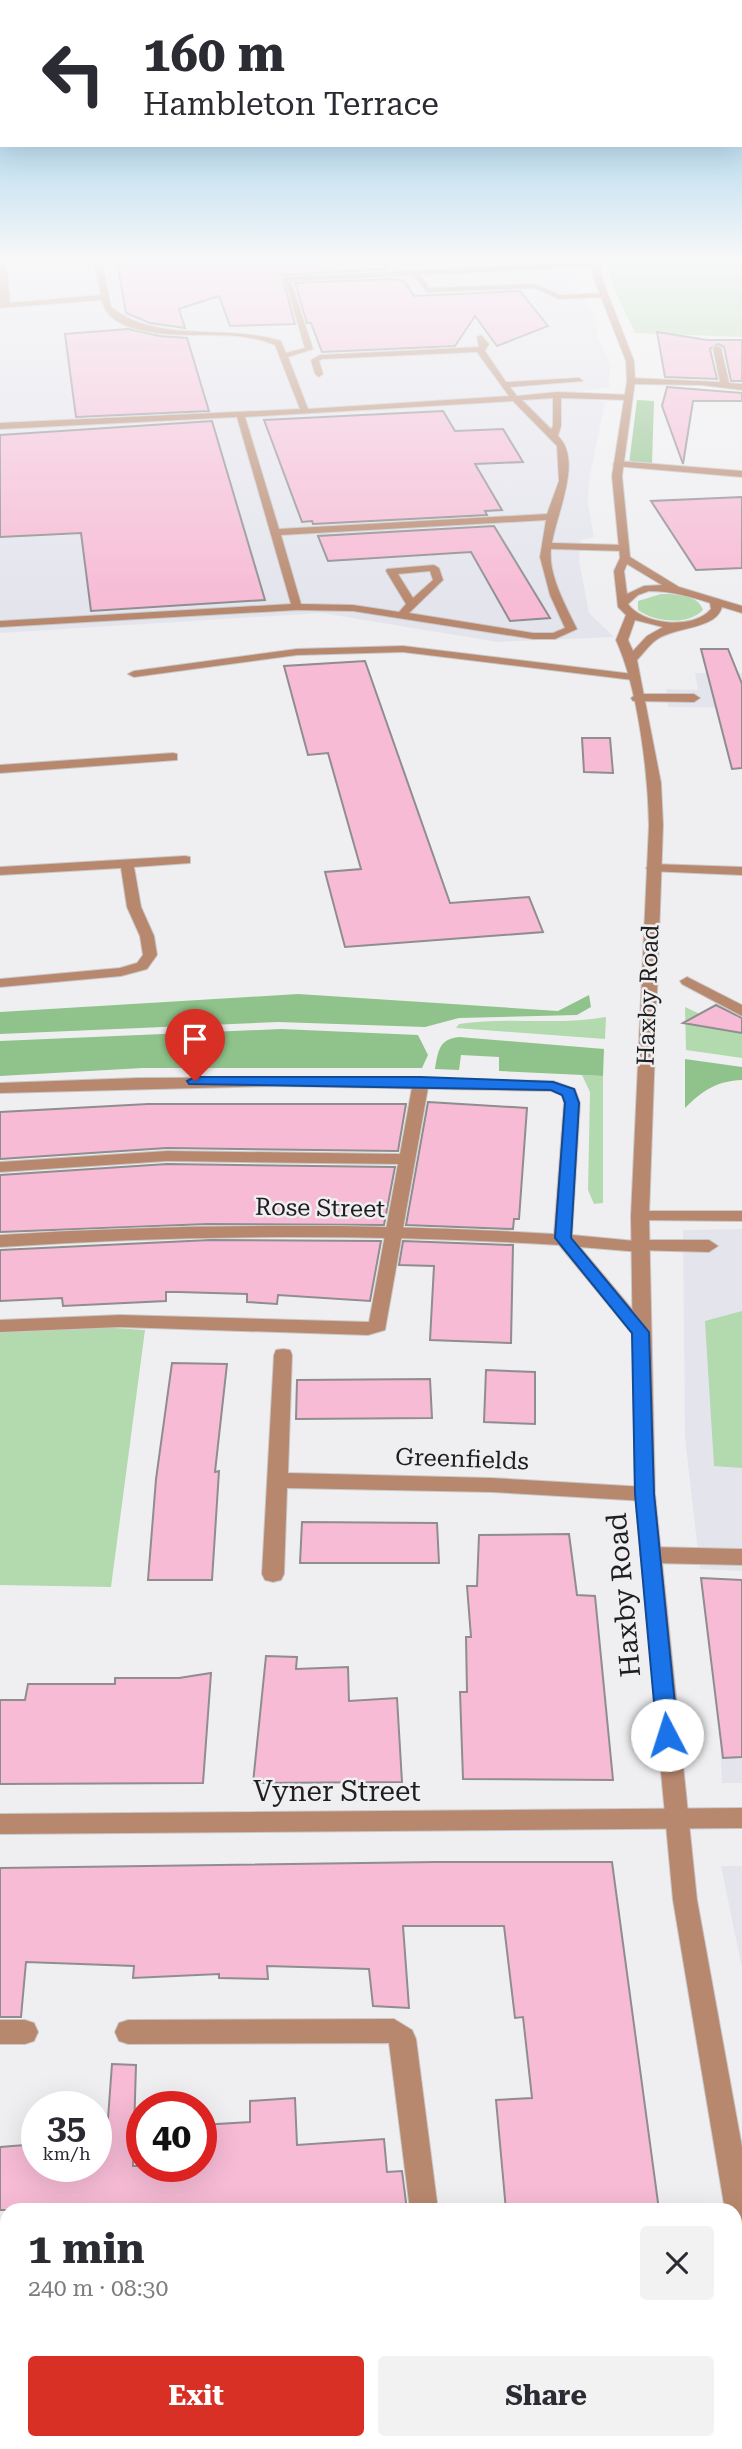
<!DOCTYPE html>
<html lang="en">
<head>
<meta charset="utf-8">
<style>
  body { margin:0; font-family:"Roboto Serif",serif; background:#f2f2f3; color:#2b2b33; height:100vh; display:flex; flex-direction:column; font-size:26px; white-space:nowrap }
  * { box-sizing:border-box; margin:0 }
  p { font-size:23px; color:#7c7c81 }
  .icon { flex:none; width:38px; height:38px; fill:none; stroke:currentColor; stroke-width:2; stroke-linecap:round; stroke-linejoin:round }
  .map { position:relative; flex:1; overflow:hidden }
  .panel { position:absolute; left:0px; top:2203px; width:742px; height:247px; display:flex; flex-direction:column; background:#fff; border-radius:21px 21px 0 0; box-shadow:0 7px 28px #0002 }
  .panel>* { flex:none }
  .guide { position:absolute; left:0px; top:0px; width:742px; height:147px; box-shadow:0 7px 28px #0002; background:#fff; color:#2b2b33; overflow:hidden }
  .speed { position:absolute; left:21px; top:2091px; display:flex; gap:14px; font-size:35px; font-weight:700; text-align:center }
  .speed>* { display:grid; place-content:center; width:91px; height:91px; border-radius:50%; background:#fff; box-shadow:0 7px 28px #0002; line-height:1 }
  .speed small { font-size:18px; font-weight:400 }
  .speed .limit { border:10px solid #d22; background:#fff; color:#111 }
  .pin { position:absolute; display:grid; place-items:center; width:60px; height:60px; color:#fff; margin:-72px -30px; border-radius:50% 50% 50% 0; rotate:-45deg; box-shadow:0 0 7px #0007 }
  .pin .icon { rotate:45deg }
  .me { position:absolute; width:77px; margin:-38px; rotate:355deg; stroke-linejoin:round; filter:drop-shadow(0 0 5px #0008) }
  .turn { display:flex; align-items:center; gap:24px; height:147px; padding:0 28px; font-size:32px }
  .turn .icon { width:91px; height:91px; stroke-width:2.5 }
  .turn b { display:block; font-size:49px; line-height:60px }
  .round { display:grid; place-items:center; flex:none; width:74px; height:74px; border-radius:7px; background:#f2f2f3 }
  .overview { display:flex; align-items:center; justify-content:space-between; height:119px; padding:0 28px }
  h1 { font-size:42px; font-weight:700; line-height:52px }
  .button { display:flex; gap:14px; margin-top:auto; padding:14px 28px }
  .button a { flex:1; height:80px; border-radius:7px; background:#d93025; color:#fff; font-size:28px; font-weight:700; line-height:80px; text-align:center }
  .button a+a { background:#f2f2f3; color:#2b2b33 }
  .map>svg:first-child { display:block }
  .built { fill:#e4e4ed }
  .green { fill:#b3d9af }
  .forest { fill:#90c38b }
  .building { fill:#f7bbd5; stroke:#8f8d8e; stroke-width:2 }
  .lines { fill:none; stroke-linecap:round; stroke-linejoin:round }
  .service-casing { stroke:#c9c9cb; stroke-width:2 }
  .minor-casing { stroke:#c9c9cb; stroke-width:2 }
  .tertiary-casing { stroke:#c9c9cb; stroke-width:2 }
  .service { fill:#b8886e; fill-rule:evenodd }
  .minor { fill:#b8886e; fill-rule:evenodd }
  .tertiary { fill:#b8886e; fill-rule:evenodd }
  .route { fill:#1a73e8; stroke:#114b97; stroke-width:2 }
  .labels { text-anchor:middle; stroke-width:5; stroke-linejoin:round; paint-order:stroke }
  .street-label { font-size:24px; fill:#1e1e1f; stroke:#efeff1 }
  .near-street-label { font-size:28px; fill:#1e1e1f; stroke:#efeff1 }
</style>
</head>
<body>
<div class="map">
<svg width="742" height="2449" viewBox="0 0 742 2449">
  <rect width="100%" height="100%" fill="#efeff1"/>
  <!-- built -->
  <path class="built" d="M0,262H405L413,274L569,268L580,291L569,292L573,298H584L596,318L597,335L610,364L609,387L583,391L581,398L605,402L589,479L588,504L594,537L581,540L579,560L589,613L614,637L498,642L322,613L0,633Z
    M695,673H742V708L668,707L666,689L698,690Z
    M742,1229V1571L700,1569L685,1438L683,1230Z
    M719,1720L742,1721V1783H722Z
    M721,1866H742V1968Z"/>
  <!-- green -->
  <path class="green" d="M606,262H742V337L635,333L615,291Z
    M661,594C675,594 698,594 703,610C688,626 654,622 638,610V601Z
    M685,1007L700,1014V1026L742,1033V1058L686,1050Z
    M606,1017L605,1039L456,1028L459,1024C507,1016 556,1026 606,1017Z
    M582,1075L603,1076V1203L594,1204L588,1190L590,1092Z
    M742,1311V1468L714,1466L705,1321Z
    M100,1327L145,1330L111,1587L0,1585V1332Z"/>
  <!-- forest -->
  <path class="forest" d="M637,400L654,401L652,464H629Z
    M298,994L558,1011L589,995L591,1007L577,1015L459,1018L425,1027L278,1022L0,1034V1012Z
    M281,1029L418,1035L428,1055L422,1068H143L0,1076V1041Z
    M459,1037L604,1049L603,1076L499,1071V1057L461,1055L459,1070L435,1069C438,1051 439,1039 459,1037Z
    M685,1059L742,1067V1080C717,1081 703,1090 685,1108Z"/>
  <!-- building -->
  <path class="building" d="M117,262H383L387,269L282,275L295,324L230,326L219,296L179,309L185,328L150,323L126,313Z
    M392,279L404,281L414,296L520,291L548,326L497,346L475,316L455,346L322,352L311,323H307L295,283Z
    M128,329L160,336L187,338L209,411L76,417L65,334Z
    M657,332L707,340H742V381H731L724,347L718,344L710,349L717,379L665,377Z
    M667,387L742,393V401H693L683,464L662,406Z
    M443,411L455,431L503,429L523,462L475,464L502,510L485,511L487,515L313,524L312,521L302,522L264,420Z
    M212,421L265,600L91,611L81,533L0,537V435Z
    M742,497V568L696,570L651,501Z
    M494,526L550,618L510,621L471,552L328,561L318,536Z
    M701,649H728L742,684V768L732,769Z
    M365,661L450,903L529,897L543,932L345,947L325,872L361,869L328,753L308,755L284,666Z
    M582,738H610L613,773L584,772Z
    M716,1005L742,1018V1033L683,1023Z
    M428,1102L527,1108L519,1219H514L513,1229L406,1225Z
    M148,1104H406L398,1151L167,1148L0,1159V1112Z
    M167,1164L395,1167L384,1225L208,1224L0,1232V1175Z
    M210,1240L381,1241L370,1301L278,1295L277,1304L247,1302V1294L178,1292H166V1301L63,1306L62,1298L0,1301V1250Z
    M403,1241L513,1245L511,1343L430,1340L434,1266L399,1265Z
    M172,1363L227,1364L215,1472L219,1471L212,1580H148L156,1479Z
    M486,1370L535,1372V1424L484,1422Z
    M430,1379L432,1418L296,1419L297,1380Z
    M302,1522L437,1523L439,1563H300Z
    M569,1534L577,1595L595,1596L613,1780L463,1779L460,1692H467L466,1637H471L467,1586H477L479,1535Z
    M701,1578L742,1580V1757L723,1758Z
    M266,1656L297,1657L296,1669L348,1667L349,1701L397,1698L402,1782L253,1783Z
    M211,1673L203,1783L0,1784V1700H25L28,1684H115V1678H179Z
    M435,1862H612L659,2210H506L496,2100L532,2098L523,2017L515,2018L504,1926H403L409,2008L373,2006L369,1969L267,1966L268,1979L219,1978V1974L133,1978L134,1966L26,1962L21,2017H0V1868Z
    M112,2064L136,2065L133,2166H201V2125L250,2122V2101L295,2098L297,2145L384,2139L387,2172L402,2171L407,2210H0V2147L37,2144V2166H96V2133L107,2132Z"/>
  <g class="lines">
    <defs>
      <path id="service" d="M0,262H6L10,303L101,295L94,262H102L111,307C159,345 224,323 281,341L286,353L305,348L284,277L599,262L596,266L420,275L429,288L535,284L560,295L608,293L605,297L559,299L534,288L427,292L413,275L291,281L313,349L288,357L308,409L509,396L477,352L322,359L319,361L323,374L319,377L315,374L311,360L320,355L479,347L477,337L481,335L489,344L485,351L506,382L579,378L583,381L510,387L517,396L557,392L632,395L629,400L561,398V426L558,436C583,460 557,512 552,543L624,545L629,548L624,551L551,549C548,575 566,606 577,629L555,639H533L353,611L297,610L0,627V621L291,604L237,417L0,429V423L300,409L275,345C262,340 250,337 237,336C204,333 110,344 102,300L0,308ZM553,398V426L551,429L522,400ZM513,401L557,446L559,481L547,514L279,529L245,417ZM546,520L540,557L550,595L565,628L553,633H533L409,613L443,580L439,568L434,565L387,569L386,571L406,604L399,612L353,605L301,604L281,535ZM430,571L433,580L413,598L398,574Z
        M618,461L742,471V477L615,466L613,464Z
        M637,694H694L700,698L694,702L633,701L631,698Z
        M653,864L742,867V875L648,871L646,868Z
        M421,1077L429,1082L385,1330L368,1335L120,1327L0,1332V1320L120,1315L369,1322L398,1164L167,1161L0,1172V1162L167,1151L400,1154L413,1082Z
        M640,1211H742V1221L634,1220L631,1216Z
        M640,1240H709L718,1246L709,1252L634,1250L631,1246L634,1242Z
        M651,1547L742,1549V1565L651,1563L644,1561L640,1555L644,1549Z
        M394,2019L412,2030L416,2039L438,2210H410L389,2043L128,2044L119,2041L115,2032L119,2023L128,2020Z
        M0,2020H25L34,2023L38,2032L34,2041L25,2044H0Z
        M432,2443H462V2449H432Z"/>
      <path id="minor" d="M717,346L721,348L729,383L742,384V390L701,385L631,384L627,381L631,378L720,382L713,348Z
        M403,646L633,674L639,677L633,680L403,652L297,655L134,677L128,674L134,671L297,649Z
        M173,753L177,754V760L0,773V765Z
        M185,856L190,857V863L134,867L141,907L154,936L157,955L147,969L121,976L0,987V979L120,968L137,963L143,955L140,936L127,907L121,868L0,875V867Z
        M687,977L742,1005V1016L682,984L680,981Z
        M345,1077L553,1081L575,1089L580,1103L572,1235L646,1242L649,1246L646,1250L640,1252L580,1247L648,1328L650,1332L648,1336H634L559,1245C373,1234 187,1234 0,1247V1235C185,1223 369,1223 554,1234L564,1103L562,1095L551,1091L276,1086L0,1093V1083L138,1078Z
        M283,1349L290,1350L292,1355L288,1473L491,1478L645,1487L652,1489L655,1494L652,1499L645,1501L491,1492L287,1488L284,1574L281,1580L273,1582L265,1580L262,1574L274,1355L276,1350Z
        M742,1808V1828L0,1834V1814Z
        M735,2281H742V2311H735Z
        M0,2329H7V2359H0Z"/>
      <path id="tertiary" d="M592,262H600L602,279L634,361L635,381L622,476L630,557L679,587L742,606V613L722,607C716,630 675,626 656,640C649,645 643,654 637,660L661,783L663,825L649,1216L655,1494L697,1900L742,2147V2239L735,2236V2210H725L673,1900L635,1494L631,1216L649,825C648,772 638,688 616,640L626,615L618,607L614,571L620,558L612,476L627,381L626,361L594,279ZM627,564L662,585L644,586L627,594L624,571ZM649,591C671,591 689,596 710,603L711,609C694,630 643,625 628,604L638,595ZM635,620L663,627L647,636L633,651L628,640Z"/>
    </defs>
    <!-- service casing -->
    <use href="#service" class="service-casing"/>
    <!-- minor casing -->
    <use href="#minor" class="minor-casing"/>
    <!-- tertiary casing -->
    <use href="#tertiary" class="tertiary-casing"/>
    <!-- service -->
    <use href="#service" class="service"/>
    <!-- minor -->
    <use href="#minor" class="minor"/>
    <!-- tertiary -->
    <use href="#tertiary" class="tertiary"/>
  </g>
  <!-- sky -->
  <linearGradient id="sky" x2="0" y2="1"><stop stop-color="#73bce2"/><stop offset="0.43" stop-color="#f8f8f9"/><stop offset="1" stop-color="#f8f8f9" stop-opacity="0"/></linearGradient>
  <rect width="742" height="605" fill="url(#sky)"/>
  <!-- route -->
  <path class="route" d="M195,1077H421L553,1082L574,1089L579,1103L571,1238L649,1332L654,1494L678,1735L675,1741L667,1744L660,1741L657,1735L635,1494L632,1333L555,1238L565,1103L562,1095L551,1090L189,1084L187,1081Z"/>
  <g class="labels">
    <!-- street labels -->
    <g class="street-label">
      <text transform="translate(648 995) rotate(-88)" y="8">Haxby Road</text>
      <text transform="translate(320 1208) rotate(1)" y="8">Rose Street</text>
      <text transform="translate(462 1459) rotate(2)" y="8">Greenfields</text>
    </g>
    <!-- near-street labels -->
    <g class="near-street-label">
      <text transform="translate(623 1595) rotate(-95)" y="10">Haxby Road</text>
      <text x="337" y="1801">Vyner Street</text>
    </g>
  </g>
</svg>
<div class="speed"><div>35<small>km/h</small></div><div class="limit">40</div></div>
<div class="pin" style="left:195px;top:1081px;background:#d93025"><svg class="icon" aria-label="arrive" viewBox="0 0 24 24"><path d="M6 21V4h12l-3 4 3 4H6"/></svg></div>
<svg class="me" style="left:667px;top:1735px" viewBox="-20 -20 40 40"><circle r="19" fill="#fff"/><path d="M0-13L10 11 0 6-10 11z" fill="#1a73e8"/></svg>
<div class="guide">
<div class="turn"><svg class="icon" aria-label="left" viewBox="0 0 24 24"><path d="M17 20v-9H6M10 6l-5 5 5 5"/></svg><div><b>160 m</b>Hambleton Terrace</div></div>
</div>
<section class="panel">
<div class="overview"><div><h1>1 min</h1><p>240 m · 08:30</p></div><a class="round"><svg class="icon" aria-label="close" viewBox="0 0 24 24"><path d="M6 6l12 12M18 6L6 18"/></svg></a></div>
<div class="button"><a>Exit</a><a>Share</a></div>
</section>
</div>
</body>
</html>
